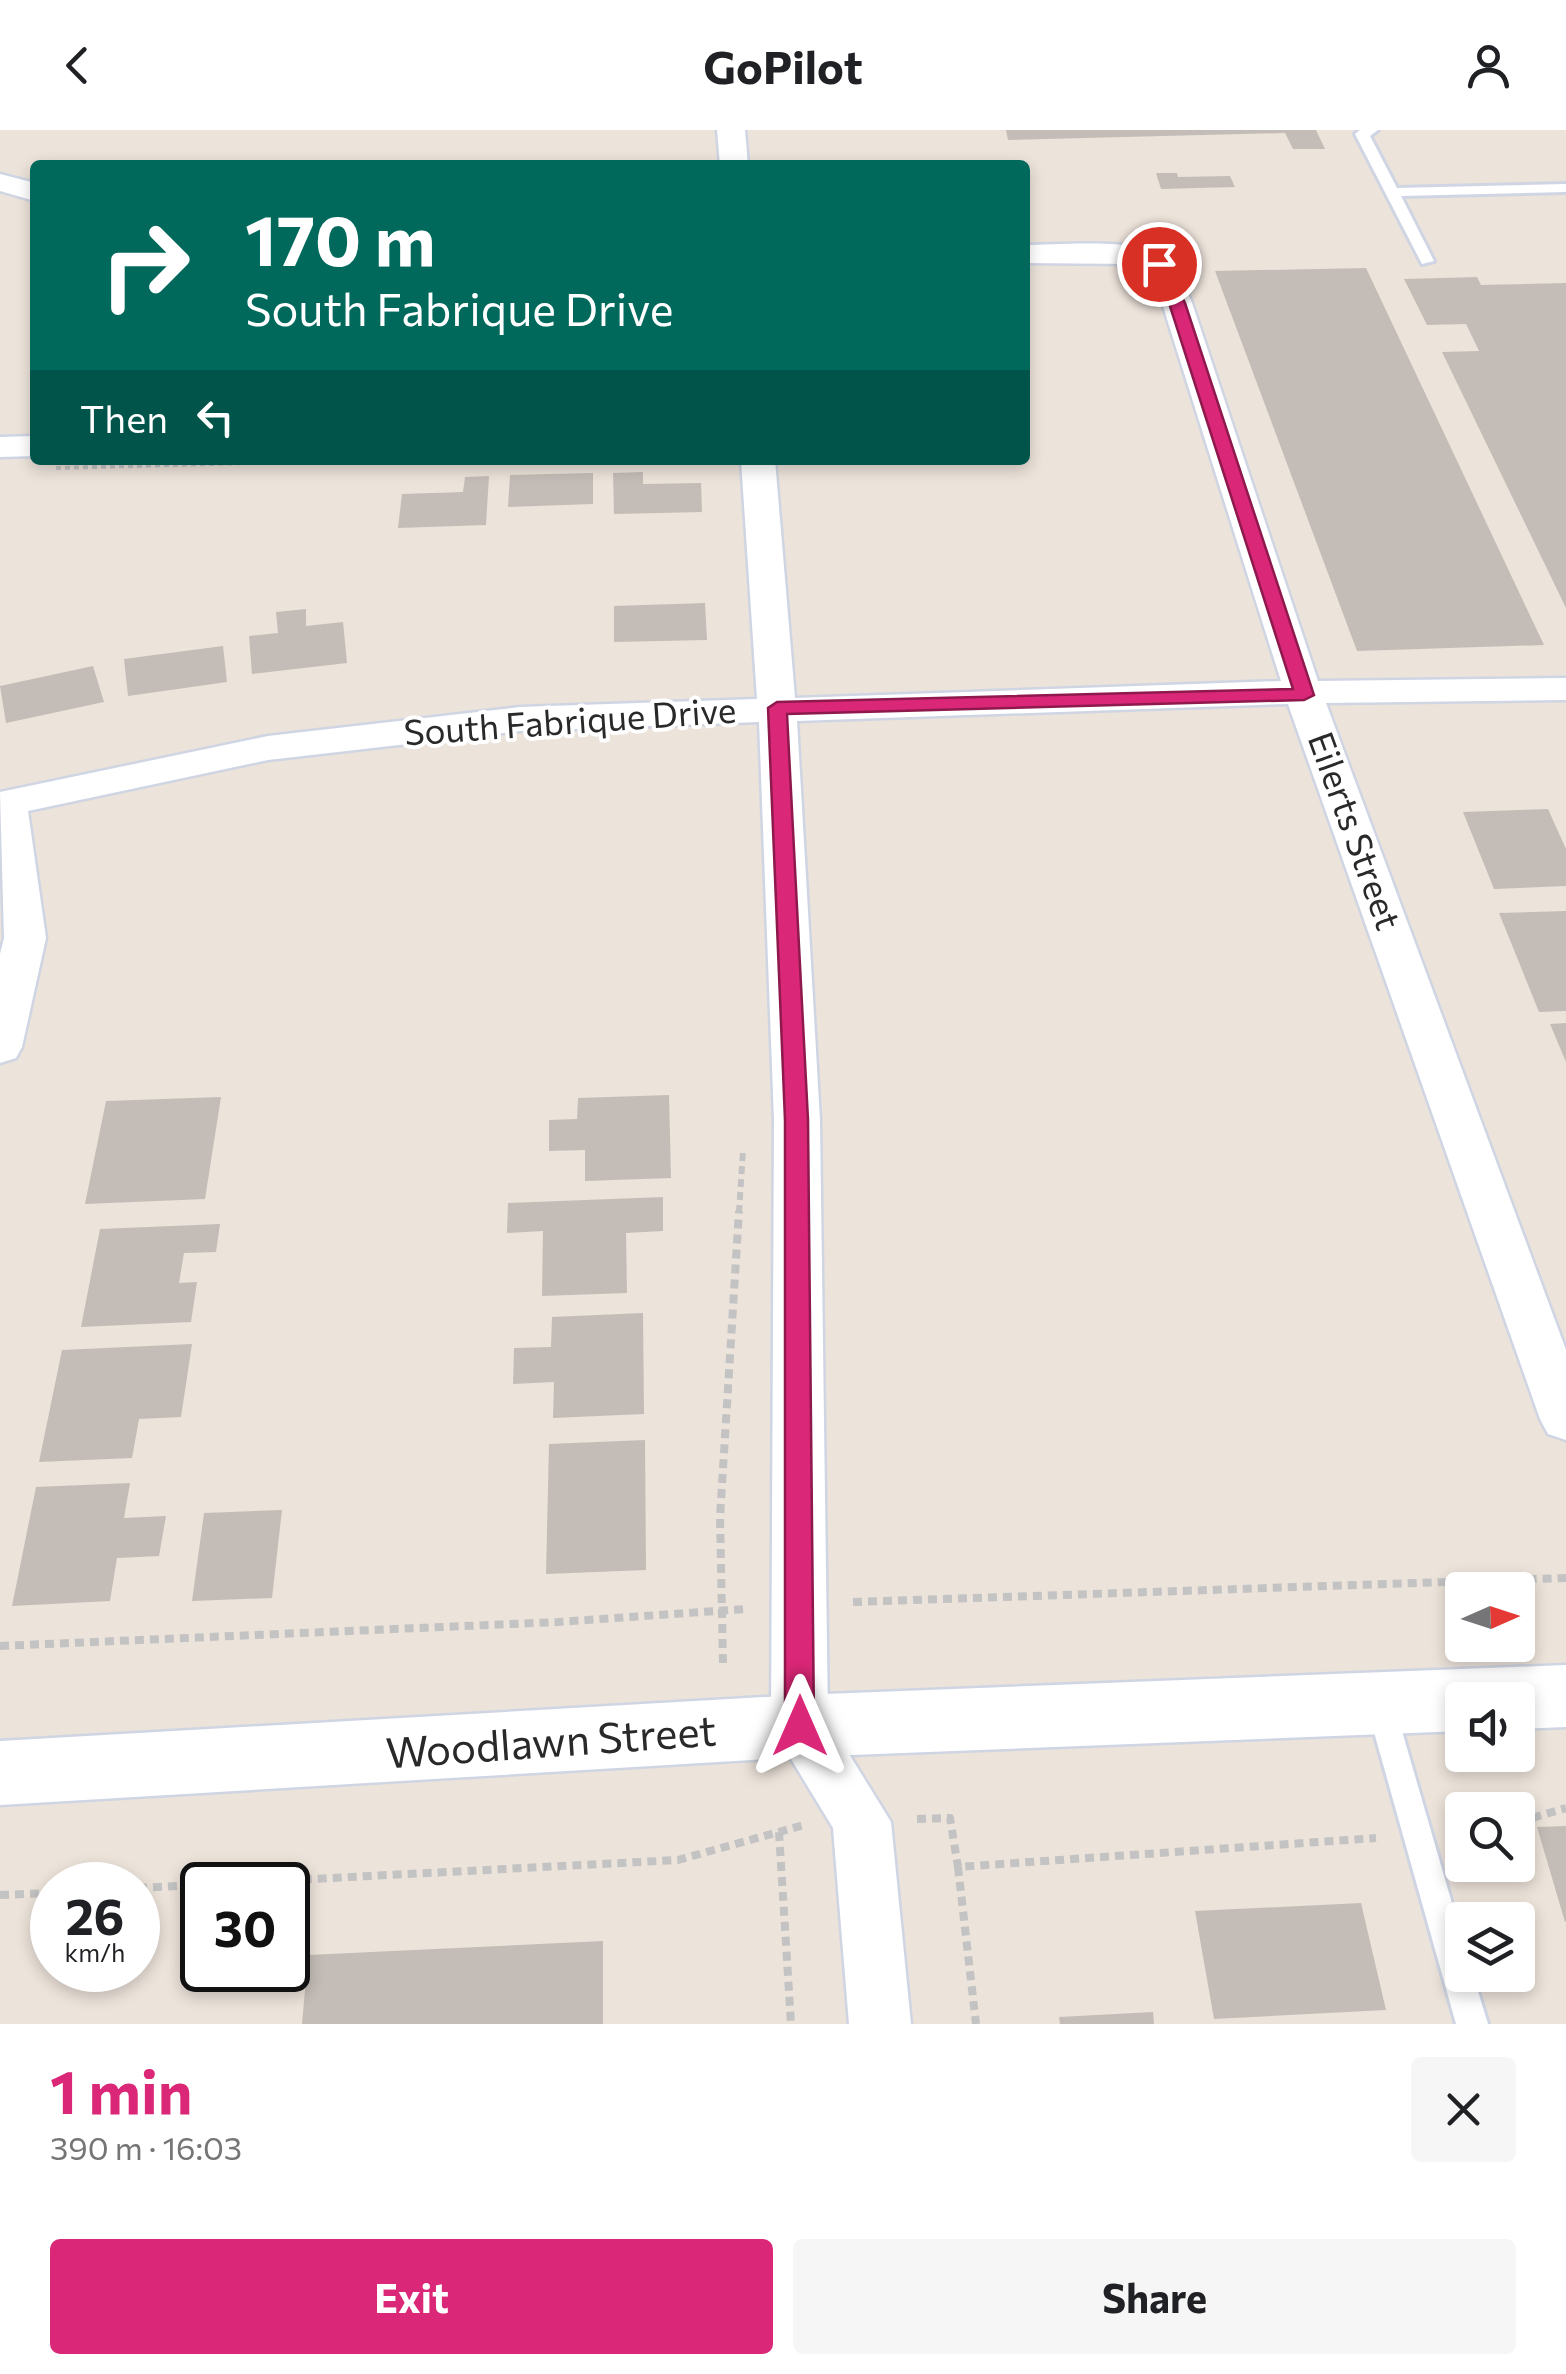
<!DOCTYPE html>
<html lang="en">
<head>
<meta charset="utf-8">
<style>
  body { margin:0; font-family:Commissioner,sans-serif; background:#f6f6f6; color:#202124; height:100vh; display:flex; flex-direction:column; font-size:38px; white-space:nowrap }
  * { box-sizing:border-box; margin:0 }
  p { font-size:32px; color:#757577 }
  .icon { flex:none; width:55px; height:55px; fill:none; stroke:currentColor; stroke-width:2; stroke-linecap:round; stroke-linejoin:round }
  .map { position:relative; height:1894px; overflow:hidden }
  .panel { display:flex; flex-direction:column; background:#fff; flex:1 }
  .panel>* { flex:none }
  .banner { position:absolute; left:30px; top:30px; width:1000px; height:305px; border-radius:10px; box-shadow:0 5px 15px #0003; background:#00695c; color:#fff; overflow:hidden }
  .needle { width:65px; rotate:87deg }
  .controls { position:absolute; left:1445px; top:1442px; display:grid; gap:20px }
  .controls a { display:grid; place-items:center; width:90px; height:90px; border-radius:10px; background:#fff; box-shadow:0 5px 15px #0003; font-size:50px }
  .speed { position:absolute; left:30px; top:1732px; display:flex; gap:20px; font-size:50px; font-weight:700; text-align:center }
  .speed>* { display:grid; place-content:center; width:130px; height:130px; border-radius:50%; background:#fff; box-shadow:0 5px 15px #0003; line-height:1 }
  .speed small { font-size:25px; font-weight:400 }
  .speed .limit { border:5px solid #111; border-radius:15px; background:#fff; color:#111 }
  .pin { position:absolute; display:grid; place-items:center; width:85px; height:85px; color:#fff; margin:-42px; border:5px solid #fff; border-radius:50%; box-shadow:0 2px 10px #0007 }
  .me { position:absolute; width:110px; margin:-55px; rotate:0deg; stroke-linejoin:round; filter:drop-shadow(0 0 8px #0008) }
  .turn { display:flex; align-items:center; gap:35px; height:210px; padding:0 50px; font-size:45px }
  .turn .icon { width:130px; height:130px; stroke-width:2.5 }
  .turn b { display:block; font-size:70px; line-height:85px }
  .then { display:flex; align-items:center; height:95px; padding:0 50px; background:#0003; gap:20px; font-size:38px }
  .round { display:grid; place-items:center; flex:none; width:105px; height:105px; border-radius:10px; background:#f6f6f6 }
  .head { display:flex; align-items:center; justify-content:space-between; height:170px; padding:0 50px }
  h1 { font-size:60px; font-weight:700; line-height:75px; color:#db2777 }
  .primary-button { display:flex; gap:20px; margin-top:auto; padding:20px 50px }
  .primary-button a { flex:1; height:115px; border-radius:10px; background:#db2777; color:#fff; font-size:40px; font-weight:700; line-height:115px; text-align:center }
  .primary-button a+a { background:#f6f6f6; color:#202124 }
  header { display:flex; justify-content:space-between; align-items:center; height:130px; padding:0 50px; background:#fff; font-size:45px; font-weight:700 }
  .map>svg:first-child { display:block }
  .building { fill:#c4bdb7 }
  .lines { fill:none; stroke-linecap:round; stroke-linejoin:round }
  .lane-casing { stroke:#d0d5e3; stroke-width:6 }
  .street-casing { stroke:#d0d5e3; stroke-width:5 }
  .secondary-casing { stroke:#d0d5e3; stroke-width:5 }
  .path-far2 { stroke:#c3c3c3; stroke-width:4; stroke-dasharray:5 4; stroke-linecap:butt }
  .path-far1 { stroke:#c3c3c3; stroke-width:6; stroke-dasharray:8 5; stroke-linecap:butt }
  .path { stroke:#c3c3c3; stroke-width:8; stroke-dasharray:9 6; stroke-linecap:butt }
  .lane { fill:#fff; fill-rule:evenodd }
  .street { fill:#fff; fill-rule:evenodd }
  .secondary { fill:#fff; fill-rule:evenodd }
  .route { fill:#db2777; stroke:#8e194d; stroke-width:2.5 }
  .labels { text-anchor:middle; stroke-width:8; stroke-linejoin:round; paint-order:stroke }
  .street-label { font-size:35px; fill:#292929; stroke:#fff }
  .near-street-label { font-size:42px; fill:#292929; stroke:#fff }
</style>
</head>
<body>
<header><svg class="icon" aria-label="back" viewBox="0 0 24 24"><path d="M15 5l-7 7 7 7"/></svg>GoPilot<svg class="icon" aria-label="person" viewBox="0 0 24 24"><circle cx="12" cy="8" r="4"/><path d="M4 21q1-7 8-7t8 7"/></svg></header>
<div class="map">
<svg width="1566" height="1894" viewBox="0 0 1566 1894">
  <rect width="100%" height="100%" fill="#ece3da"/>
  <!-- building -->
  <path class="building" d="M1006,0H1316L1325,19H1293L1285,3L1008,10Z
    M1156,43H1177L1178,47L1230,46L1235,57L1161,59Z
    M1366,138L1544,515L1357,521L1215,141Z
    M1477,147L1481,155L1566,153V478L1442,222L1479,221L1466,194L1427,195L1404,149Z
    M643,342V354L701,353L702,382L614,384L613,343Z
    M593,343V374L508,377L510,345Z
    M489,346L486,395L398,398L402,364L463,362L465,347Z
    M705,473L707,510L614,512V476Z
    M306,479V496L343,492L347,533L252,544L249,506L278,503L276,482Z
    M223,516L227,552L128,566L124,529Z
    M93,536L104,572L6,593L0,556Z
    M1548,679L1566,719V756L1494,759L1463,682Z
    M1566,781V881L1539,882L1499,783Z
    M1566,893V932L1550,894Z
    M669,965L671,1048L585,1051V1020L549,1021V990L577,989L578,968Z
    M221,967L205,1069L85,1074L106,971Z
    M663,1067V1101L626,1103L627,1163L542,1166L543,1101L507,1103L508,1073Z
    M220,1094L216,1122L184,1123L179,1153L197,1152L191,1192L81,1197L100,1099Z
    M643,1183L644,1284L553,1288L554,1252L513,1254L514,1218L551,1217L552,1187Z
    M192,1214L181,1287L139,1289L132,1328L39,1332L62,1220Z
    M645,1310L646,1440L546,1444L549,1314Z
    M130,1353L124,1388L166,1386L159,1426L117,1428L110,1471L12,1476L36,1357Z
    M282,1380L272,1468L192,1471L204,1383Z
    M1566,1696V1791L1565,1792L1537,1697Z
    M1361,1773L1386,1880L1214,1889L1195,1781Z
    M603,1811V1894H302L308,1825Z
    M1153,1882L1154,1894H1060L1059,1887Z"/>
  <g class="lines">
    <defs>
      <path id="lane" d="M1360,0H1378L1370,6L1397,58L1566,54V62L1401,66L1434,131L1422,134L1355,4Z
        M1381,1564L1391,1568L1395,1577L1462,1808V1845H1473L1488,1894H1456L1367,1577L1371,1568Z"/>
      <path id="street" d="M717,0H745L748,35H720Z
        M0,44L35,53V71L0,61Z
        M1025,115C1059,115 1148,106 1171,131C1181,141 1186,160 1192,173L1318,551L1566,548V570L1326,573L1566,1220V1310L1548,1304L1540,1289L1288,574L797,591L820,990L828,1590L891,1692L911,1894H849L833,1698L771,1596L774,990L759,592L520,601L268,630L28,681L46,808L22,917L16,928L0,933V824L4,808L0,662L268,606L520,577L757,569L741,330H775L795,568L1281,551L1162,173L1147,141L1131,134L1025,133Z
        M35,306V326L0,327V307Z"/>
      <path id="secondary" d="M1566,1535V1597L1518,1599V1570H1462V1601L800,1627L0,1675V1611L800,1565Z"/>
    </defs>
    <!-- lane casing -->
    <use href="#lane" class="lane-casing"/>
    <!-- street casing -->
    <use href="#street" class="street-casing"/>
    <!-- secondary casing -->
    <use href="#secondary" class="secondary-casing"/>
    <!-- path-far2 -->
    <path class="path-far2" d="M56,338L364,330"/>
    <!-- path-far1 -->
    <path class="path-far1" d="M739,1083L743,1020"/>
    <!-- path -->
    <path class="path" d="M853,1472L1566,1448
      M0,1516L558,1492L745,1479
      M723,1533L720,1387L739,1081
      M917,1689L950,1688L958,1737L1376,1708
      M1518,1692L1566,1678
      M779,1702L791,1894
      M958,1737L976,1894
      M138,1758L678,1730L804,1695
      M0,1765L52,1763"/>
    <!-- lane -->
    <use href="#lane" class="lane"/>
    <!-- street -->
    <use href="#street" class="street"/>
    <!-- secondary -->
    <use href="#secondary" class="secondary"/>
  </g>
  <!-- route -->
  <path class="route" d="M1154,131H1164L1185,173L1314,565L1304,570L787,584L808,990L814,1596L810,1606L800,1609L789,1606L785,1596V990L768,578L777,572L1293,559L1169,173L1151,134Z"/>
  <g class="labels">
    <!-- street labels -->
    <g class="street-label">
      <text transform="translate(570 592) rotate(-4)" y="12">South Fabrique Drive</text>
      <text transform="translate(1354 701) rotate(70)" y="12">Eilerts Street</text>
    </g>
    <!-- near-street labels -->
    <g class="near-street-label">
      <text transform="translate(551 1612) rotate(-4)" y="15">Woodlawn Street</text>
    </g>
  </g>
</svg>
<div class="controls">
<a><svg class="needle" viewBox="-14 -14 28 28"><path d="M0-13l5 13h-10z" fill="#e53935"/><path d="M0 13l5-13h-10z" fill="#757577"/></svg></a>
<a><svg class="icon" aria-label="sound" viewBox="0 0 24 24"><path d="M4 9h4l5-4v14l-5-4H4zM17 9q2 3 0 6"/></svg></a>
<a><svg class="icon" aria-label="search" viewBox="0 0 24 24"><circle cx="10" cy="10" r="6"/><path d="M15 15l6 6"/></svg></a>
<a><svg class="icon" aria-label="layers" viewBox="0 0 24 24"><path d="M12 4l9 5-9 5-9-5zM3 14l9 5 9-5"/></svg></a>
</div>
<div class="speed"><div>26<small>km/h</small></div><div class="limit">30</div></div>
<div class="pin" style="left:1159px;top:134px;background:#d93025"><svg class="icon" aria-label="arrive" viewBox="0 0 24 24"><path d="M6 21V4h12l-3 4 3 4H6"/></svg></div>
<svg class="me" style="left:800px;top:1596px" viewBox="-20 -20 40 40"><path d="M0-17L14 15 0 8-14 15z" fill="#db2777" stroke="#fff" stroke-width="4"/></svg>
<div class="banner">
<div class="turn"><svg class="icon" aria-label="right" viewBox="0 0 24 24"><path d="M7 20v-9h11M14 6l5 5-5 5"/></svg><div><b>170 m</b>South Fabrique Drive</div></div>
<div class="then">Then<svg class="icon" aria-label="left" viewBox="0 0 24 24"><path d="M17 20v-9H6M10 6l-5 5 5 5"/></svg></div>
</div>
</div>
<section class="panel">
<div class="head"><div><h1>1 min</h1><p>390 m · 16:03</p></div><a class="round"><svg class="icon" aria-label="close" viewBox="0 0 24 24"><path d="M6 6l12 12M18 6L6 18"/></svg></a></div>
<div class="primary-button"><a>Exit</a><a>Share</a></div>
</section>
</body>
</html>
